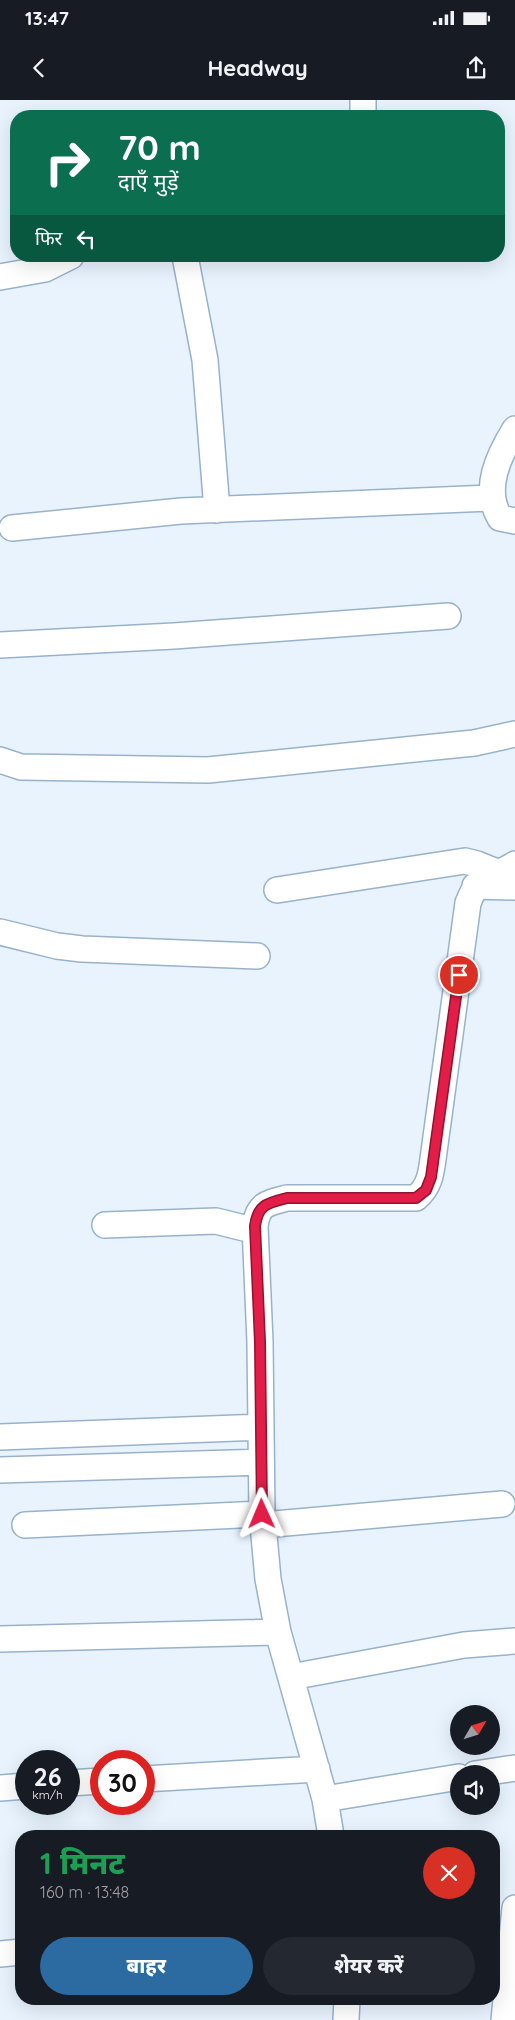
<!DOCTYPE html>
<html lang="hi">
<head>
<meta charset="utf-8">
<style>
  body { margin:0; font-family:Quicksand,"Noto Sans Devanagari",sans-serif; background:#242831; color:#f1f3f6; height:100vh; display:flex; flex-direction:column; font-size:19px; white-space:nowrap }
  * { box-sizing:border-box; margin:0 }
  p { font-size:16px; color:#9ea1a6 }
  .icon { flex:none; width:28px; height:28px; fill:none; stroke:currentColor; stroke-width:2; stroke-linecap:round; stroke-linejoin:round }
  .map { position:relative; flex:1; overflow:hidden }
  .details { position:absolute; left:15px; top:1730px; width:485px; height:175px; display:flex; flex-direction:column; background:#171b24; border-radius:20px; box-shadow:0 5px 20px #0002 }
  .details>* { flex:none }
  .hud { position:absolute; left:10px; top:10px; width:495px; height:152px; border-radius:20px; box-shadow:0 5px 20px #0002; background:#0b6e4f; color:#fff; overflow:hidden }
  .needle { width:32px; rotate:51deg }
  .controls { position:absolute; left:450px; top:1605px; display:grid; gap:10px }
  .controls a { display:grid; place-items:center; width:50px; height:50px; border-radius:50%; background:#171b24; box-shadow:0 5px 20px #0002; font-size:25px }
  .speed { position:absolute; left:15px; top:1650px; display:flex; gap:10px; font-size:25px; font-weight:700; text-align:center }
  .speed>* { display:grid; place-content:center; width:65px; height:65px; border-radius:50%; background:#171b24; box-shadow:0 5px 20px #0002; line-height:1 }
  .speed small { font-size:12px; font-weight:400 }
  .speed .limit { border:8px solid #d22; background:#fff; color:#111 }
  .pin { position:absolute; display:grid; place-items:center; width:42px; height:42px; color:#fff; margin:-21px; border:2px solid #fff; border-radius:50%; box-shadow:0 1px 5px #0007 }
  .me { position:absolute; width:55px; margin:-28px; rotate:359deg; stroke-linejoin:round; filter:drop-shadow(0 0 4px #0008) }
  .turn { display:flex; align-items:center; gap:18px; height:105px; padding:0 25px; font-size:22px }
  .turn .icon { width:65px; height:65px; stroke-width:2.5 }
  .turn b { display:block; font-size:35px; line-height:42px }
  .then { display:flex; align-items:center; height:48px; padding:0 25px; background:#0003; gap:10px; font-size:19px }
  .round { display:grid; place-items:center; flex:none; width:52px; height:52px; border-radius:26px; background:#242831 }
  .headline { display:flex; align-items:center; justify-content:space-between; height:85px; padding:0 25px }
  h1 { font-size:30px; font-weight:800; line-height:38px; color:#1e9e55 }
  .primary-button { display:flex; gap:10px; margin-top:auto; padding:10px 25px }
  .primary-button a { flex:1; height:58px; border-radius:30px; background:#2b6ba2; color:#fff; font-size:20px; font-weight:800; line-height:58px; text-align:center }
  .primary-button a+a { background:#242831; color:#f1f3f6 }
  .status { display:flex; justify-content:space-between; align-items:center; height:35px; padding:0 25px; background:#171b24; direction:ltr }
  .status svg { height:14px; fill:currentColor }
  header { display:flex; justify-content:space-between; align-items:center; height:65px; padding:0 25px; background:#171b24; font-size:22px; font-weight:800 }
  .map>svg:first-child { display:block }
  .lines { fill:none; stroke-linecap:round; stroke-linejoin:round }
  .minor-casing { stroke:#98b2cc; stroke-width:28 }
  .minor { stroke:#fff; stroke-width:25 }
  .route-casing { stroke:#92132f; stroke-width:12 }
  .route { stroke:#e11d48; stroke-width:9 }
</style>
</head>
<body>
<div class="status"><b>13:47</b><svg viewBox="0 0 49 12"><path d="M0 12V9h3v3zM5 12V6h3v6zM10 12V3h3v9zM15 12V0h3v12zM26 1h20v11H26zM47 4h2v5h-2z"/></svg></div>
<header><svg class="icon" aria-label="back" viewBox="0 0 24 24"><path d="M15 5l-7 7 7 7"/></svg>Headway<svg class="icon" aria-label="share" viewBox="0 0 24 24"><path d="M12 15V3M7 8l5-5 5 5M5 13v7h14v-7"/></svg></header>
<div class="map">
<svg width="515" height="1920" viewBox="0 0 515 1920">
  <rect width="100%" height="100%" fill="#e8f3fe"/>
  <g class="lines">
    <defs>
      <path id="minor" d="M363,16V0
        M185,156L205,260L217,410
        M0,177L45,169L71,156
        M515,329C499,355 482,389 500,418L515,421
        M12,428L181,411L490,398L492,395
        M0,545L174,536L448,516
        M0,660L21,667L208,670L474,643L515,634
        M475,786L515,787
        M277,790L465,761L477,764L497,772
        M0,832L57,846L82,849L257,856
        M105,1125L216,1121L244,1128L255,1126
        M0,1337L261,1327
        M0,1370L261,1362
        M25,1425L262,1414
        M263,1425L502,1404
        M0,1539L278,1532
        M291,1577L464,1545L515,1541
        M475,1674L515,1668
        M144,1679L317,1669
        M69,1683L101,1681
        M0,1688L26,1686
        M325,1699L459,1677
        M331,1736L325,1699L278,1532L268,1479L262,1414L260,1242L255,1126C258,1104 267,1103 287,1098H416C429,1087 431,1075 433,1059L468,803C483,765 489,782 515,764
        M0,1854L21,1852
        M346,1920L347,1899
        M504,1920L515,1808"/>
    </defs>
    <!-- minor casing -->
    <use href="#minor" class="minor-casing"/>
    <!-- minor -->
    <use href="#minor" class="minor"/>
  </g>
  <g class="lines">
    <defs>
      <path id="route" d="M262,1414L260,1242L255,1126C258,1104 268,1103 287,1098H416L426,1090L431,1077L459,875"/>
    </defs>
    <!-- route casing -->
    <use href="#route" class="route-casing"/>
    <!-- route -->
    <use href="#route" class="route"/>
  </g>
</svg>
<div class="controls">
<a><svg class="needle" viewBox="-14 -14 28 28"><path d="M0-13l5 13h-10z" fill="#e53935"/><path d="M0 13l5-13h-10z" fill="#9ea1a6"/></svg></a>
<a><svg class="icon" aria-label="sound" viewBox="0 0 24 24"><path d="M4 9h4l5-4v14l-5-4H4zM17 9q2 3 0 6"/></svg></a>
</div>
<div class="speed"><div>26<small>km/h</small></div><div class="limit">30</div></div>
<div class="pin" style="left:459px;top:875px;background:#d93025"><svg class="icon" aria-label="arrive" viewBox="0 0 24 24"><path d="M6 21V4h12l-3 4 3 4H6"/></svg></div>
<svg class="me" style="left:262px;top:1414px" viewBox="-20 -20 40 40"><path d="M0-17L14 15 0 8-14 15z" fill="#e11d48" stroke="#fff" stroke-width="4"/></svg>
<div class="hud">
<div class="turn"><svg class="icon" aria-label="right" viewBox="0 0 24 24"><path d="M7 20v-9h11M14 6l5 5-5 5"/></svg><div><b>70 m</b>दाएँ मुड़ें</div></div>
<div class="then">फिर<svg class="icon" aria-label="left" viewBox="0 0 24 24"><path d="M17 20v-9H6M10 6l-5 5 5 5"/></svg></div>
</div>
<section class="details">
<div class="headline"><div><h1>1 मिनट</h1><p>160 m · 13:48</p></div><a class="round" style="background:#d93025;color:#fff"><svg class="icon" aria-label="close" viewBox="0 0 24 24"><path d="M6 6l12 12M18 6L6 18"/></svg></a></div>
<div class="primary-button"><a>बाहर</a><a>शेयर करें</a></div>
</section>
</div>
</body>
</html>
